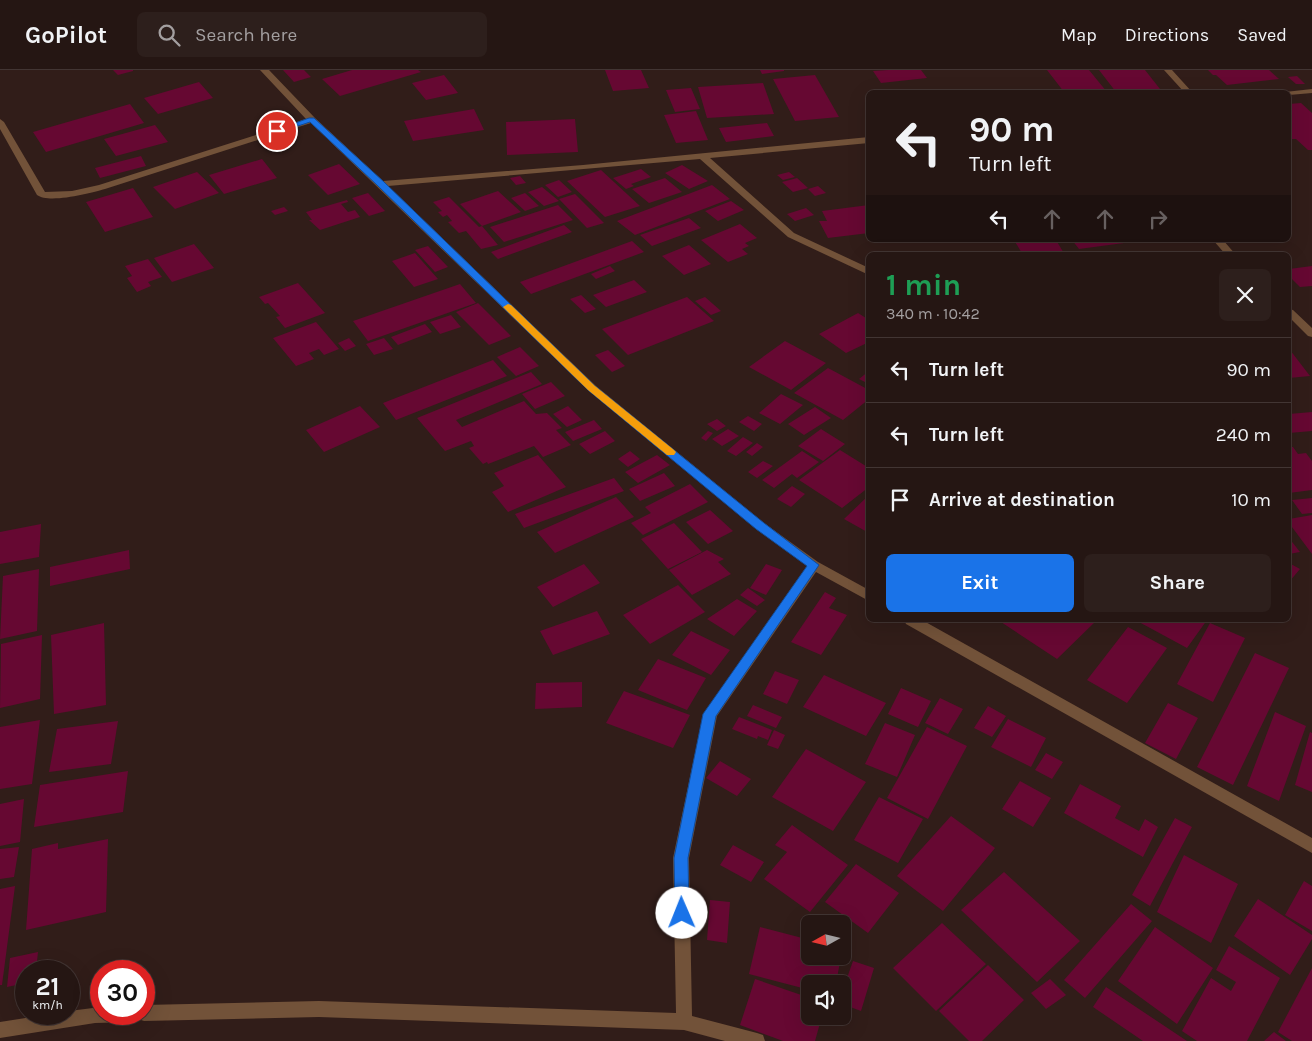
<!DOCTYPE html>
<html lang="en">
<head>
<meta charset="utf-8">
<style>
  body { margin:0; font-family:Karla,sans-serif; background:#2d1f1c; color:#f1f3f6; height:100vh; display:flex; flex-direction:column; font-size:19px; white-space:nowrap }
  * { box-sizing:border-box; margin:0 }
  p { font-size:16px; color:#a39fa0 }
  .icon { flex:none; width:28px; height:28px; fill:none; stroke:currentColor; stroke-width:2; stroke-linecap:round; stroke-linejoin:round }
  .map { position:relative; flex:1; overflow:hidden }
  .drawer { position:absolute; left:866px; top:182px; width:425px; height:370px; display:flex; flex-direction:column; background:#251613; border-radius:8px; box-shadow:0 5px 20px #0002,0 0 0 1px #423533 }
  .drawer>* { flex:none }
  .hud { position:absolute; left:866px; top:20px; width:425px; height:152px; border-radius:8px; box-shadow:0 5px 20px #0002,0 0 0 1px #423533; background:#251613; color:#f1f3f6; overflow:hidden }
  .needle { width:32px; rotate:262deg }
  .controls { position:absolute; left:801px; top:845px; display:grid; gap:10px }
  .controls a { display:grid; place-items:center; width:50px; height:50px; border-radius:8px; background:#251613; box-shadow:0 5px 20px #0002,0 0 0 1px #423533; font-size:25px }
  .speed { position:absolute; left:15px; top:890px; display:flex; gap:10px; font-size:25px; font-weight:700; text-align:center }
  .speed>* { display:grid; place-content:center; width:65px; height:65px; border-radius:50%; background:#251613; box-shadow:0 5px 20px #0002,0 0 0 1px #423533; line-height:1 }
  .speed small { font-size:12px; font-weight:400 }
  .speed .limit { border:8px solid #d22; background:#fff; color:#111 }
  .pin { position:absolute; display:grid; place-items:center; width:42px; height:42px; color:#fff; margin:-21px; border:2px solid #fff; border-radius:50%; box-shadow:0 1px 5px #0007 }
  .me { position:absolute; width:55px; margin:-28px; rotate:359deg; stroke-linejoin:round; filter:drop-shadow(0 0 4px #0008) }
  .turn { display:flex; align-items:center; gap:18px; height:105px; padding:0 20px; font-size:22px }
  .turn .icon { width:65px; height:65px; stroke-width:2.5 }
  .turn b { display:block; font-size:35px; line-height:42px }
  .lanes { display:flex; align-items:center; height:48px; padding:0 20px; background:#0003; justify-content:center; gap:25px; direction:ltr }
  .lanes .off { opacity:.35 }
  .round { display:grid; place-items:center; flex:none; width:52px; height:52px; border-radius:8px; background:#2d1f1c }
  .summary { display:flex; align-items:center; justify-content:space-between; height:85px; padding:0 20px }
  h1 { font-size:30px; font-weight:700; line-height:38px; color:#1e9e55 }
  .button { display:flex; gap:10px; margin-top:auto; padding:10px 20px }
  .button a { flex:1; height:58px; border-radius:8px; background:#1a73e8; color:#fff; font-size:20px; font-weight:700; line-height:58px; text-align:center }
  .button a+a { background:#2d1f1c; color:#f1f3f6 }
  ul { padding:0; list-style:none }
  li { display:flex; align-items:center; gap:15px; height:65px; padding:0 20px; border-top:1px solid #423533 }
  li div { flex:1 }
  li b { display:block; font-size:19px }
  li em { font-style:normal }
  header { display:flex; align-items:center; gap:30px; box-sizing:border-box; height:70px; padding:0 25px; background:#251613; border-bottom:1px solid #423533 }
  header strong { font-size:24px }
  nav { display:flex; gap:28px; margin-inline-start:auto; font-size:18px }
  .search { width:350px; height:45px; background:#2d1f1c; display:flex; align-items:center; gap:12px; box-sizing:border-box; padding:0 18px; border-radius:8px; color:#a39fa0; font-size:19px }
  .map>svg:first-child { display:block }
  .building { fill:#660832 }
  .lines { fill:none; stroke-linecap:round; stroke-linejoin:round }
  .minor { fill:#725239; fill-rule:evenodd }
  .route { fill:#1a73e8; stroke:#114b97 }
  .slow { fill:#f59e0b }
</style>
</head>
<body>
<header>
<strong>GoPilot</strong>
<div class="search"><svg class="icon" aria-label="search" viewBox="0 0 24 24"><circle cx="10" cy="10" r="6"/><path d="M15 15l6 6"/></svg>Search here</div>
<nav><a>Map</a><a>Directions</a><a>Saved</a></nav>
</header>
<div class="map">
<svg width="1312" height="971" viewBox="0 0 1312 971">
  <rect width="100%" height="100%" fill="#311d19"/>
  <!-- building -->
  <path class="building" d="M113,0H133V1L118,5Z
    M283,0H304L311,7L294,12Z
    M352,0H418L421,2L340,26L322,9Z
    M605,0H641L649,18L613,21Z
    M760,0H784V1L762,4Z
    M888,0H921L927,8L881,13L873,1Z
    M1047,0H1089L1107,22H1064Z
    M1099,0H1145L1160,19L1116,22Z
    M1208,0H1269L1279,9L1227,15L1216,5H1213Z
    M444,5L458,23L426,30L412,13Z
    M815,5L839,47L795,51L773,9Z
    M1297,6L1305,14H1296L1288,7Z
    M199,12L213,28L158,44L144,28Z
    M763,13L774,44L707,48L698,17Z
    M691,18L700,39L675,42L666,20Z
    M1301,33L1312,43V80H1308L1296,69H1289V34Z
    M130,34L144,53L46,82L33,62Z
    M474,39L484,60L413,71L404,51Z
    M696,41L708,70L676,73L664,45Z
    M575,49L578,82L507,85L506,52Z
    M767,53L774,66L726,72L719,58Z
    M155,55L168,72L116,86L104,69Z
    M141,86L146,96L100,108L95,98Z
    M262,89L277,108L224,124L209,105Z
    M339,94L360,114L328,125L308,105Z
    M682,95L708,111L689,119L665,103Z
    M641,99L651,107L631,114L634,116L626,119L613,108Z
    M601,100L640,136L605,147L567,111Z
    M197,102L219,123L175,139L153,117Z
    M789,102L795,107L783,110L777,105Z
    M520,106L526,113L516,115L510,108Z
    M665,108L682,122L649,133L632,119Z
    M797,108L808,118L793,122L782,112Z
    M559,110L572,122L558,127L545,115Z
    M712,115L730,129L635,165L617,151Z
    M818,116L826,123L815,126L808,119Z
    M542,117L559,131L544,136L528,122Z
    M133,118L153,147L105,162L86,132Z
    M498,121L521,142L482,156L460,134Z
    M368,123L385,141L369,146L352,128Z
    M525,123L539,136L525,141L511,128Z
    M575,124L604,153L587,158L559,129Z
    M449,127L479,157L482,156L498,175L481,179L466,161L459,163L448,152L452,151L447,145L443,147L438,142L442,141L433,132Z
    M347,130L348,132L341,134L348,142L355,140L360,147L320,160L309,150H312L306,142Z
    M731,131L744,140L718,151L705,141Z
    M558,135L573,150L504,172L490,157Z
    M869,135V163L828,168L819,151H827L822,141Z
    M284,137L288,141L275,145L271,141Z
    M806,138L814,145L795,151L787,144Z
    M689,148L701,158L652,176L640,165Z
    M740,154L757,168L745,173L749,176L742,179L748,184L728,192L701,170Z
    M564,155L572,162L498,189L491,182Z
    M1014,170H1056L1065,185H1023Z
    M1072,170H1138L1139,171L1079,179Z
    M632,171L644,182L531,224L520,212Z
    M194,174L214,198L172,212L154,188Z
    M689,175L711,194L684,205L662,186Z
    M428,176L448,197L435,202L415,180Z
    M415,183L438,209L414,217L392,191Z
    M148,189L162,207L148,212L151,216L137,222L127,208L132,206L125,196Z
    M610,196L615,201L596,209L591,204Z
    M1312,196V216L1300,217L1289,206V199Z
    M634,210L647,222L606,237L593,225Z
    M298,213L325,243L285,258L276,247L280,246L268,233L265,234L259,227Z
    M460,214L476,233L368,271L353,251Z
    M581,225L596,239L585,243L570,229Z
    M687,227L714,251L628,285L602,259Z
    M705,227L721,241L711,245L695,231Z
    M478,233L511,266L489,275L456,242Z
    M858,243L869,250V272L846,283L819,264Z
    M451,245L461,257L440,264L430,252Z
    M316,252L339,279L324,285L319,279L309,283L314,289L296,296L273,268Z
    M425,254L432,262L398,275L391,267Z
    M349,268L356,276L345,281L338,273Z
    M384,268L393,279L374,285L366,274Z
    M785,271L826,293L791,320L749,297Z
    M520,277L539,296L516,306L497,287Z
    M608,280L625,296L612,302L595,285Z
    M1289,280H1290L1310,306L1289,308Z
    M493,290L507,306L396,350L383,333Z
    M828,298L869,320V329L843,350L794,323Z
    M869,301V314L859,309Z
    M531,302L542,314L456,350L462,357L524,331L536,344L547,343L562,358L556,360L571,375L543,387L534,376L488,394L487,392L483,394L469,378L474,376L471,371L445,381L417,348Z
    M551,312L565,326L535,339L522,324Z
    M781,324L803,335L780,354L759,343Z
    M360,336L380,357L324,382L306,360Z
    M568,336L582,350L567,357L553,344Z
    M815,337L831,348L804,365L788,354Z
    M1312,342V361L1289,363V344Z
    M748,346L762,354L754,361L739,352Z
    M717,349L726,356L717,361L707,354Z
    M594,350L602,359L573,371L565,362Z
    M728,359L739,366L722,376L712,369Z
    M821,359L845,374L823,391L798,376Z
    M605,361L615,371L590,384L579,374Z
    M708,361L713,363L706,371L701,368Z
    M743,367L753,373L736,386L727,381Z
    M757,373L763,377L752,386L746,382Z
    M1289,377H1293L1298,384L1306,383L1312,391V420L1289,423Z
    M840,380L869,398V417L842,438L799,410Z
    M630,381L640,389L628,397L618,389Z
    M802,381L819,392L797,408L792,404L774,418L762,410Z
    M538,385L566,417L508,442L492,422L504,416L494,403Z
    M657,385L670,395L638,413L625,402Z
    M763,391L773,396L757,408L748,402Z
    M664,403L675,416L640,431L629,419Z
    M614,408L624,421L524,458L515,444Z
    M690,414L708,432L643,465L631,453L651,443L645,437Z
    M792,416L805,424L791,437L777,429Z
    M869,425V463L844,449Z
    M616,427L634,447L555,483L537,462Z
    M1312,428V443L1302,444L1292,430Z
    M710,440L733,461L708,474L686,452Z
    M1312,445V484L1289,453V449Z
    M674,453L702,482L668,499L641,469Z
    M41,454L39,487L0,494V462Z
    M1289,468L1300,482L1289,484Z
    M129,480L130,499L50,516V497Z
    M707,480L724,489L718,492L731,504L692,525L669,500Z
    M1289,493L1300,499L1289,512Z
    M584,494L600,513L553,537L537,517Z
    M766,494L782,500L766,525L750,518Z
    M39,499L37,561L0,569L3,506Z
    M678,515L705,542L650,574L623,545Z
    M748,518L765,530L757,536L740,525Z
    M825,522L836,528L829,538L847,545L821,585L791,572Z
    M737,529L757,541L734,566L707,549Z
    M597,541L610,564L553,585L540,561Z
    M998,550H1097L1057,589Z
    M1140,550H1207L1187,578L1139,552Z
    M104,553L106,635L54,644L51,565Z
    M1210,553L1245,568L1213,632L1177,614Z
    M1128,557L1167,578L1127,633L1087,610Z
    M691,561L730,580L711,605L672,585Z
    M42,565L40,629L0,638L1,574Z
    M1255,583L1289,598L1233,715L1197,697Z
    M658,589L706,608L687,640L638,620Z
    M775,601L799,610L787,634L763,624Z
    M824,605L886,633L866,666L803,637Z
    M582,612V637L535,639L536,613Z
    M901,618L931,631L918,657L888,644Z
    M624,621L690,645L673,678L606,653Z
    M940,628L963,639L948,664L925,653Z
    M1168,633L1198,648L1176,689L1145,673Z
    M753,635L782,647L776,658L747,646Z
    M988,636L1006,646L992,667L974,658Z
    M1275,642L1306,656L1279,731L1247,716Z
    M739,647L772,660L768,670L758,666L757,669L732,659Z
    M1008,649L1046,668L1031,697L991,677Z
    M40,650L32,714L0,719V657Z
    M118,651L111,694L49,702L57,659Z
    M885,653L915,665L897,707L865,694Z
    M927,657L967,676L928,749L887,728Z
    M774,660L785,665L778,679L767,675Z
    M1310,662L1312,663V722L1295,715Z
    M806,679L866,712L833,761L772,727Z
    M1046,683L1063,692L1052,709L1035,700Z
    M720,691L751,709L737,726L706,708Z
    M128,701L123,742L34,757L40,715Z
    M1020,711L1051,728L1033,757L1002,739Z
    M1080,714L1121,736L1115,748L1139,761L1145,749L1158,757L1143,787L1064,743Z
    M879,727L923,749L898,793L854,770Z
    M24,729L20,772L0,776V734Z
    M951,746L995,778L943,841L897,806Z
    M1175,748L1192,757L1150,836L1132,825Z
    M792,755L848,795L810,842L764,809L787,782L775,775Z
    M108,769L106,842L26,860L32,779L58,773V779Z
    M733,775L764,792L751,812L720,795Z
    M19,777L14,807L0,809V779Z
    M1184,785L1238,814L1211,873L1157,842Z
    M856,794L899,823L868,863L825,832Z
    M1004,802L1080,871L1037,912L961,840Z
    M1304,811L1312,816V861L1285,845Z
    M15,816L2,915H0V819Z
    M1258,829L1312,865V869L1290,905L1234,866Z
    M710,830L730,832L727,873L707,870Z
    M1131,834L1152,851L1085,928L1064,910Z
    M942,853L986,894L936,941L893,898Z
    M760,857L810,870V886H841L836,914H810V920L749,904Z
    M1155,857L1213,898L1177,954L1118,911Z
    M1229,876L1280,908L1247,971H1197L1182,961L1211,908L1231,921L1236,912L1216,900Z
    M38,882L36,901H26V913L7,917L10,888Z
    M853,891L874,898L861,941L842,934V922Z
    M988,895L1024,930L982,971H969L939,941Z
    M1312,898V971H1292L1278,962Z
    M755,909L810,928V946H822L815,971H783L740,955Z
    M1050,909L1066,925L1046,939L1031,923Z
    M1106,917L1187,971H1143L1093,937Z
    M1274,962L1286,971H1264Z"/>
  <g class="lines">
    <!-- minor -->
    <path class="minor" d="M260,0H269L315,48L383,111L583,95L869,67V73L710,88L794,163L869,198V205L788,167L700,89L388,116L596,316L764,453L818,492L869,520V531L816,502L717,646L689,788L692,946L757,963L763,965L765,971H725L684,960L319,947L144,951L138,949L132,952L95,953L0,968V952L51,944H69V941L101,937V944H144V935L319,931L676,943L673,788L703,645L807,496L756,459L588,320L311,53L105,119C91,123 49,134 37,125L0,59V49L4,52L45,122L72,121L99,115L306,49Z
      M1164,0H1172L1192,22H1184Z
      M1312,19V23L1289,25V22H1285Z
      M1213,170H1223L1236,185H1226Z
      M1289,239L1293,240L1312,258V267L1308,266L1289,247Z
      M904,550H922L1312,768V783L906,554Z"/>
  </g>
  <!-- route -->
  <path class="route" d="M309,48H314L384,112L595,316L764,453L819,495L716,646L688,788L689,843L687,848L682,850L677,848L675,843L674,788L703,644L807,496L756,459L588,320L378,116L310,52L277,63L273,61Z"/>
  <!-- slow -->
  <path class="slow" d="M508,234L511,235L595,316L674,380L676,382L674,385H667L588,320L505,239L503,237Z"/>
</svg>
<div class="controls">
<a><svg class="needle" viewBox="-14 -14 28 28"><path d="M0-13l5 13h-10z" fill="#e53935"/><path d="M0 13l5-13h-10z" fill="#a39fa0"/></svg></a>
<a><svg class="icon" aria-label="sound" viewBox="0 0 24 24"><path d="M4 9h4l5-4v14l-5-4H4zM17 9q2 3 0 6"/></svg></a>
</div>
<div class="speed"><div>21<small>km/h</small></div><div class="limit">30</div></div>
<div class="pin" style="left:277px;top:61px;background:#d93025"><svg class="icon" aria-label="arrive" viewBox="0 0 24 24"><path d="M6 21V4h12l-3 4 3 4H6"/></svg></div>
<svg class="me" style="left:682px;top:843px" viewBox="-20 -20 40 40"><circle r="19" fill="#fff"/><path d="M0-13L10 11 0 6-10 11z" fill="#1a73e8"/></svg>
<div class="hud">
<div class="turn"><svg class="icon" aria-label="left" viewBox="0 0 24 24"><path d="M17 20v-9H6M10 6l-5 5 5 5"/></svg><div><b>90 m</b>Turn left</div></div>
<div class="lanes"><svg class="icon" aria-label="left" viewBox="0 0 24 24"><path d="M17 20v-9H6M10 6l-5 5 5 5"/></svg><svg class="icon off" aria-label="ahead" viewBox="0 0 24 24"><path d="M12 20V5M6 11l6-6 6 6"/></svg><svg class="icon off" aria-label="ahead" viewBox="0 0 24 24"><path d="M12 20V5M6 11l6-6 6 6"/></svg><svg class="icon off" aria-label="right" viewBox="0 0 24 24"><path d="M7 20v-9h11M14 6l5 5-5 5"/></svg></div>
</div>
<section class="drawer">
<div class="summary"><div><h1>1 min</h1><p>340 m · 10:42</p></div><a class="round"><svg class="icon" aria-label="close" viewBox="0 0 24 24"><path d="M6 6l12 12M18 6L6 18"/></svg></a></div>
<ul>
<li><svg class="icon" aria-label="left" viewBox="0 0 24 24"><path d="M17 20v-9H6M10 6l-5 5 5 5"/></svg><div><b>Turn left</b></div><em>90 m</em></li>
<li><svg class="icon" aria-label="left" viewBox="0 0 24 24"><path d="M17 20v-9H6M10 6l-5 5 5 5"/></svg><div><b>Turn left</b></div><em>240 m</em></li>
<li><svg class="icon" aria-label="arrive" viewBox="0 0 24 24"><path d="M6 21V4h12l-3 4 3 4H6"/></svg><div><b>Arrive at destination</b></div><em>10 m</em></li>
</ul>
<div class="button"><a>Exit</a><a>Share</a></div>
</section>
</div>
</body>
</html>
